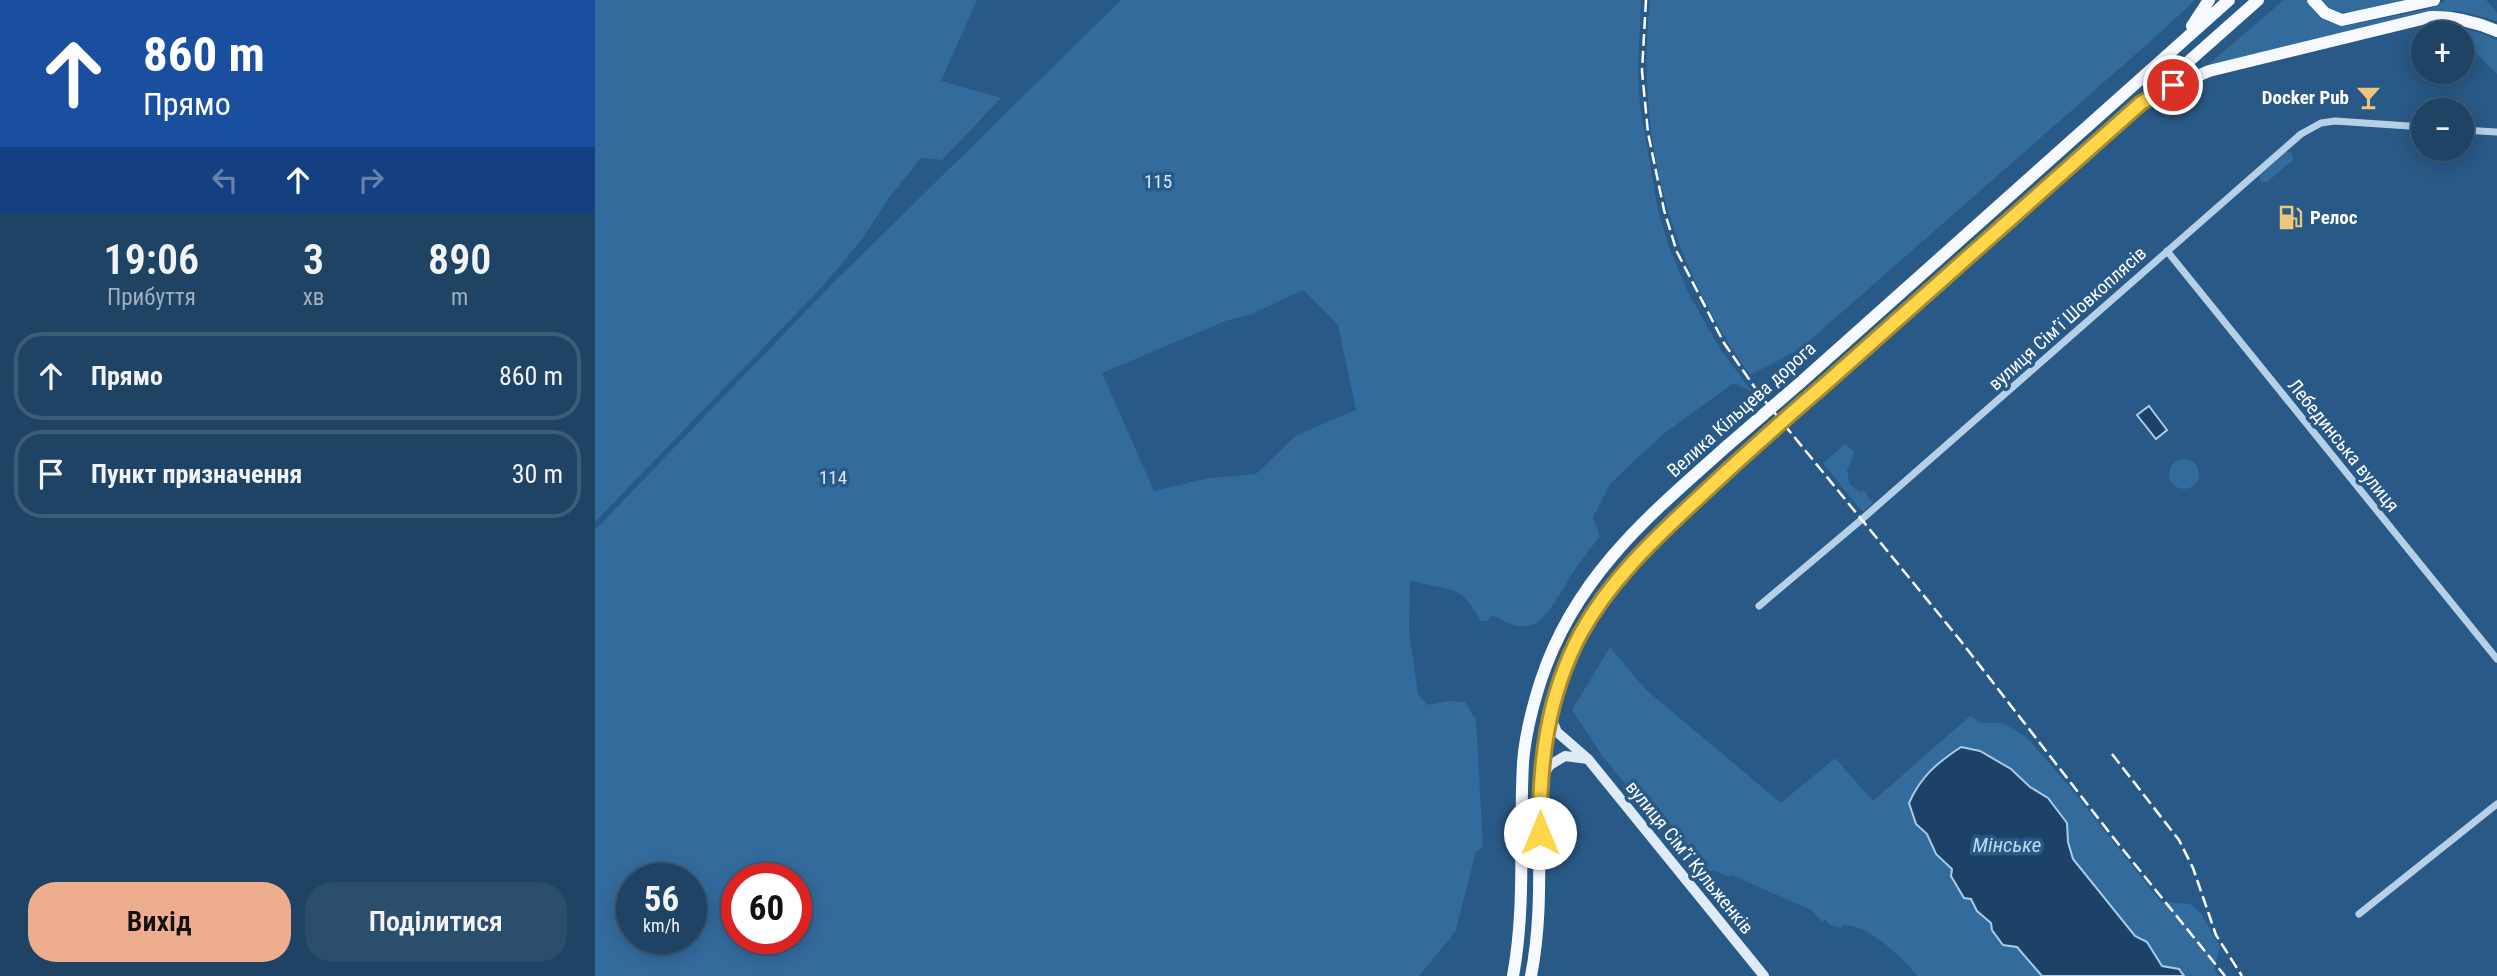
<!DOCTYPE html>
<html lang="uk">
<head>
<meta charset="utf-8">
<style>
  body { margin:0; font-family:"Roboto Condensed",sans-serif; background:#2c4e6d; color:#f1f3f6; height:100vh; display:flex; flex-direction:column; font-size:26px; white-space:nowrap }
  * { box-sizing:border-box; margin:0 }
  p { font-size:23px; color:#a1b0bf }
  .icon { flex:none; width:38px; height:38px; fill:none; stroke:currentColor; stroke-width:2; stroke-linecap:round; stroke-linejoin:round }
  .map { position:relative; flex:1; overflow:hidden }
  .panel { display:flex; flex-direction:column; background:#1f4364; width:595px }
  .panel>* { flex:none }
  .hud { background:#1a4fa0; color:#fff; overflow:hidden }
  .tools { position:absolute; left:1816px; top:21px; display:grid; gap:14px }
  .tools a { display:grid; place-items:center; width:63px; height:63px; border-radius:50%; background:#1f4364; box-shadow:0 4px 18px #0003,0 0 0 2px #3c5c78; font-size:35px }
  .speed { position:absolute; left:21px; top:863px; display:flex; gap:14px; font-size:35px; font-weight:700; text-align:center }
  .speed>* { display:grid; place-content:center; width:91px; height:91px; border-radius:50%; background:#1f4364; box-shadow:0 4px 18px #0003,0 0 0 2px #3c5c78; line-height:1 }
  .speed small { font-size:18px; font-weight:400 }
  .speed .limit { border:10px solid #d22; background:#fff; color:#111 }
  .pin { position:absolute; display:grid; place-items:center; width:60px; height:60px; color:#fff; margin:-30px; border:4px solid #fff; border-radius:50%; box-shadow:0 2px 7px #0007 }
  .me { position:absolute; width:77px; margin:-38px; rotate:0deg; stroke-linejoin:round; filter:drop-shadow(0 0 5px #0008) }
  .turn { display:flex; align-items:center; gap:24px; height:147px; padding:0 28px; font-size:32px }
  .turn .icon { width:91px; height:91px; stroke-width:2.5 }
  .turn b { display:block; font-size:49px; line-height:60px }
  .lanes { display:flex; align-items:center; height:66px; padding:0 28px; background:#0003; justify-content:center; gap:35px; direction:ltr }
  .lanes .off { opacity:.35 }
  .eta { display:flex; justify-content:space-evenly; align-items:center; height:119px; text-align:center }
  .eta b { font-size:42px; font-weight:600; line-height:49px }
  .primary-button { display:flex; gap:14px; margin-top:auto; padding:14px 28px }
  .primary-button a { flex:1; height:80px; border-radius:28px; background:#eead8d; color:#111; font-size:28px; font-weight:600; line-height:80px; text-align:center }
  .primary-button a+a { background:#2c4e6d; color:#f1f3f6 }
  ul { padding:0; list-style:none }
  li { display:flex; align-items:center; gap:21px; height:88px; margin:0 14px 10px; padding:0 14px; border:4px solid #3c5c78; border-radius:28px }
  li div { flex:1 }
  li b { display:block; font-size:26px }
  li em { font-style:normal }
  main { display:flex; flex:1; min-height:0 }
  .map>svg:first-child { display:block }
  .green { fill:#346b9d; fill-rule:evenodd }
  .water { fill:#1d4267; stroke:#aacbe8; stroke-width:2 }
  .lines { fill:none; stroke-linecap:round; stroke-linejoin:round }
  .street { stroke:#b5d0e7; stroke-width:7 }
  .secondary { stroke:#deebf7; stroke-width:10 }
  .primary { stroke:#f6fafe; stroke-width:12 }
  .rail { stroke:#fff; stroke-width:2.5; stroke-dasharray:12 5; stroke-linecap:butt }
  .primary-bridge { stroke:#f6fafe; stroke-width:12 }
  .route-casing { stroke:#a68a30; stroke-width:18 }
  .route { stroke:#ffd54a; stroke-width:12 }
  .labels { text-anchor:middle; stroke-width:7; stroke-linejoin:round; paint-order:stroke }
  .poi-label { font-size:19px; font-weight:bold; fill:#fff; stroke:#295986; text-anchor:end }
  .park-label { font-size:19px; fill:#d8e8f6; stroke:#295986 }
  .street-label { font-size:19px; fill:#fff; stroke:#295986 }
  .water-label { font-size:21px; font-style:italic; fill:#c0d9ef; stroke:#295986 }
</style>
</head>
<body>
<main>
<section class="panel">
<div class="hud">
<div class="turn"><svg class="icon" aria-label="ahead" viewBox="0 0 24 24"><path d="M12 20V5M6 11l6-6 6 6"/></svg><div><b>860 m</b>Прямо</div></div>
<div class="lanes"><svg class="icon off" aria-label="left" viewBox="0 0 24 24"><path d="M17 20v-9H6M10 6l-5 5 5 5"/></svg><svg class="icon" aria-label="ahead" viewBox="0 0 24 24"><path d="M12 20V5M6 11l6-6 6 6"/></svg><svg class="icon off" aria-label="right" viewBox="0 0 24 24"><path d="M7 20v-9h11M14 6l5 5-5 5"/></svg></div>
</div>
<div class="eta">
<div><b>19:06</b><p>Прибуття</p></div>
<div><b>3</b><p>хв</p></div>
<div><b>890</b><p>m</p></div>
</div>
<ul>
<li><svg class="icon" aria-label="ahead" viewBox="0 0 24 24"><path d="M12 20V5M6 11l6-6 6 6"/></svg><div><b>Прямо</b></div><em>860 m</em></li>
<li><svg class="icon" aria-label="arrive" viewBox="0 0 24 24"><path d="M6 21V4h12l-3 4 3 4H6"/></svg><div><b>Пункт призначення</b></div><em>30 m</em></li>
</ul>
<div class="primary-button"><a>Вихід</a><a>Поділитися</a></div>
</section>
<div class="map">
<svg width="1902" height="976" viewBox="0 0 1902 976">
  <rect width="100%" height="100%" fill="#295986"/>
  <!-- green -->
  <path class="green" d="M0,0H382L346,81L406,98L347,160L326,158L293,199L268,238L227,287L0,522Z
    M526,0H1046L1043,71L1045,105L1063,211L1076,253L1094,294L1124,347L1157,392L1139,383L1071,432L1038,462L1016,483L998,517L1005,536C994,551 982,565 973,581C965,593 953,617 939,624C925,631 910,622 898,615L892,621H886C881,613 876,604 869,597C860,587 830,586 815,580L814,631L823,694L833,705L853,701L870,702L881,720L888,847L881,852L860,932L824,976H0V530L237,284ZM708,290L743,325L761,410L702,435L661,474L614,478L559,491L507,373L633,320L655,315ZM37,878H96V938H37ZM142,878H201V938H142Z
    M1055,0H1600L1566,32L1205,349L1155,375C1075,263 1040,138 1055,0Z
    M1689,0H1711L1724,17L1733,22L1750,26L1837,8L1851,0H1891L1902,13V21L1865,11L1835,13L1615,65V63Z
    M1726,0H1809C1781,7 1748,24 1726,0Z
    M1857,26L1886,33L1902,40V74L1867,39V33H1862Z
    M1691,152L1697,153L1698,160L1672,182H1665V175Z
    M1250,444L1260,452L1252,470L1254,484L1265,492L1269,491L1278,503L1269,511L1265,509L1228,463Z
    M1574 474a15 15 0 1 1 30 0a15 15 0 1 1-30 0Z
    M1015,647L1050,689L1186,803L1240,758L1278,801L1375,716L1387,723H1408L1431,737L1475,787L1566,902L1595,904L1606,914L1625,947L1619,968L1623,976H1589L1584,969L1567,966L1552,942L1540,936L1478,859L1473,842L1472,823L1453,798L1435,787L1416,769L1385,751L1321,824L1332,834L1341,854L1357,869L1382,911L1422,947L1447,976H1323C1304,956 1278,927 1249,925L1246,928L1235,925L1230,919L1227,922L1216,910L1137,875L1135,877L1117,870L1108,878L1008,757L977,710Z"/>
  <!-- water -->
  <path class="water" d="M1554,406L1572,430L1561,439L1542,415Z
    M1366,747L1385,751L1416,769L1435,787L1453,798L1472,823L1473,842L1478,859L1540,936L1552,942L1567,966L1584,969L1589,976H1447L1422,947L1408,945L1397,930L1396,923L1382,911L1376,899L1369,898L1356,876L1357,869L1341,854L1332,834L1321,824L1314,803C1326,776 1342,763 1366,747Z"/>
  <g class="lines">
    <!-- street -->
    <path class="street" d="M1867,130L1902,132
      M1572,251L1902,659
      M1164,606L1266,520L1706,134L1726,123L1740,121L1829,127
      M1764,914L1902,804"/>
    <!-- secondary -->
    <path class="secondary" d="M955,716L962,732L993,759L1169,976
      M945,779L955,765L970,756L993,759"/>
    <!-- primary -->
    <path class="primary" d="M1718,0L1730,13L1747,20L1839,0
      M1597,26L1614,0
      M1568,91L1614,71L1835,17C1859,16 1881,22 1902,31
      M1205,383L1634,0
      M1216,396L1663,0
      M918,976C931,905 924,835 928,763C930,735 937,708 946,680C980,577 1053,516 1132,446
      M936,976C949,910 942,846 945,779C953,628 1042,555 1144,460"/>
    <!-- rail -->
    <path class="rail" d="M1051,0L1047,71L1053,133L1069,210L1082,252L1129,343L1165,395L1365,640L1517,836L1630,976
      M1517,754L1584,840L1598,868L1621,935L1647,976"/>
    <!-- primary-bridge -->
    <path class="primary-bridge" d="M1132,446L1205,383
      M1144,460L1216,396"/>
  </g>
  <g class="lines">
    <defs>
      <path id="route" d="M945,833C944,764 952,696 986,633C1014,582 1056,542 1099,502C1141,462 1185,423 1229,385C1335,292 1440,197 1546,103L1578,85"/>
    </defs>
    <!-- route casing -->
    <use href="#route" class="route-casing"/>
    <!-- route -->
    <use href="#route" class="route"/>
  </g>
  <!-- icons -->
  <defs>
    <symbol id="bar-bare" viewBox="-9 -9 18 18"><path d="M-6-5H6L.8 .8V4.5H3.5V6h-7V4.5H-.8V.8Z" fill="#eec57c" stroke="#295986" stroke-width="2.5" paint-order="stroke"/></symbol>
    <symbol id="fuel-bare" viewBox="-9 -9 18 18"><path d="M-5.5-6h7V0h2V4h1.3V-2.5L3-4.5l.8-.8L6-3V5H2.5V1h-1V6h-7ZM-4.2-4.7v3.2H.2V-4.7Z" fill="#eec57c" stroke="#295986" stroke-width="2.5" paint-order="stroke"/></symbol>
  </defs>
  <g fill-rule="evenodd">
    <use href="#bar-bare" x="1756" y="80" width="35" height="35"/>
    <use href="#fuel-bare" x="1678" y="200" width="35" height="35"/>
  </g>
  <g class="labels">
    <!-- poi labels -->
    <g class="poi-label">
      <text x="1754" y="104">Docker Pub</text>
      <text x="1715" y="224" text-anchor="start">Релос</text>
    </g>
    <!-- park labels -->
    <g class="park-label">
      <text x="563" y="188">115</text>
      <text x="238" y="484">114</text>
    </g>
    <!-- street labels -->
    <g class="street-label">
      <text transform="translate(1472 318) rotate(-42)" y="7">вулиця Сімʼї Шовкоплясів</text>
      <text transform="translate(1146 409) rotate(-42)" y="7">Велика Кільцева дорога</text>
      <text transform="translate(1749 445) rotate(51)" y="7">Лебединська вулиця</text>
      <text transform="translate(1095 857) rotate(51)" y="7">вулиця Сімʼї Кульженків</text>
    </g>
    <!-- water labels -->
    <g class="water-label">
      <text x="1412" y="852">Мінське</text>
    </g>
  </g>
</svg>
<div class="tools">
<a>+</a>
<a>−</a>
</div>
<div class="speed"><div>56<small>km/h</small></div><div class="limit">60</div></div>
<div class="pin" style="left:1578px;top:85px;background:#d93025"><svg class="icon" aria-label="arrive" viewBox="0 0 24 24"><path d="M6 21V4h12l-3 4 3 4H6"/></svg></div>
<svg class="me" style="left:945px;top:833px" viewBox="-20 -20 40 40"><circle r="19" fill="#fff"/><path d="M0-13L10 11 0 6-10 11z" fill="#ffd54a"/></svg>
</div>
</main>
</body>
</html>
